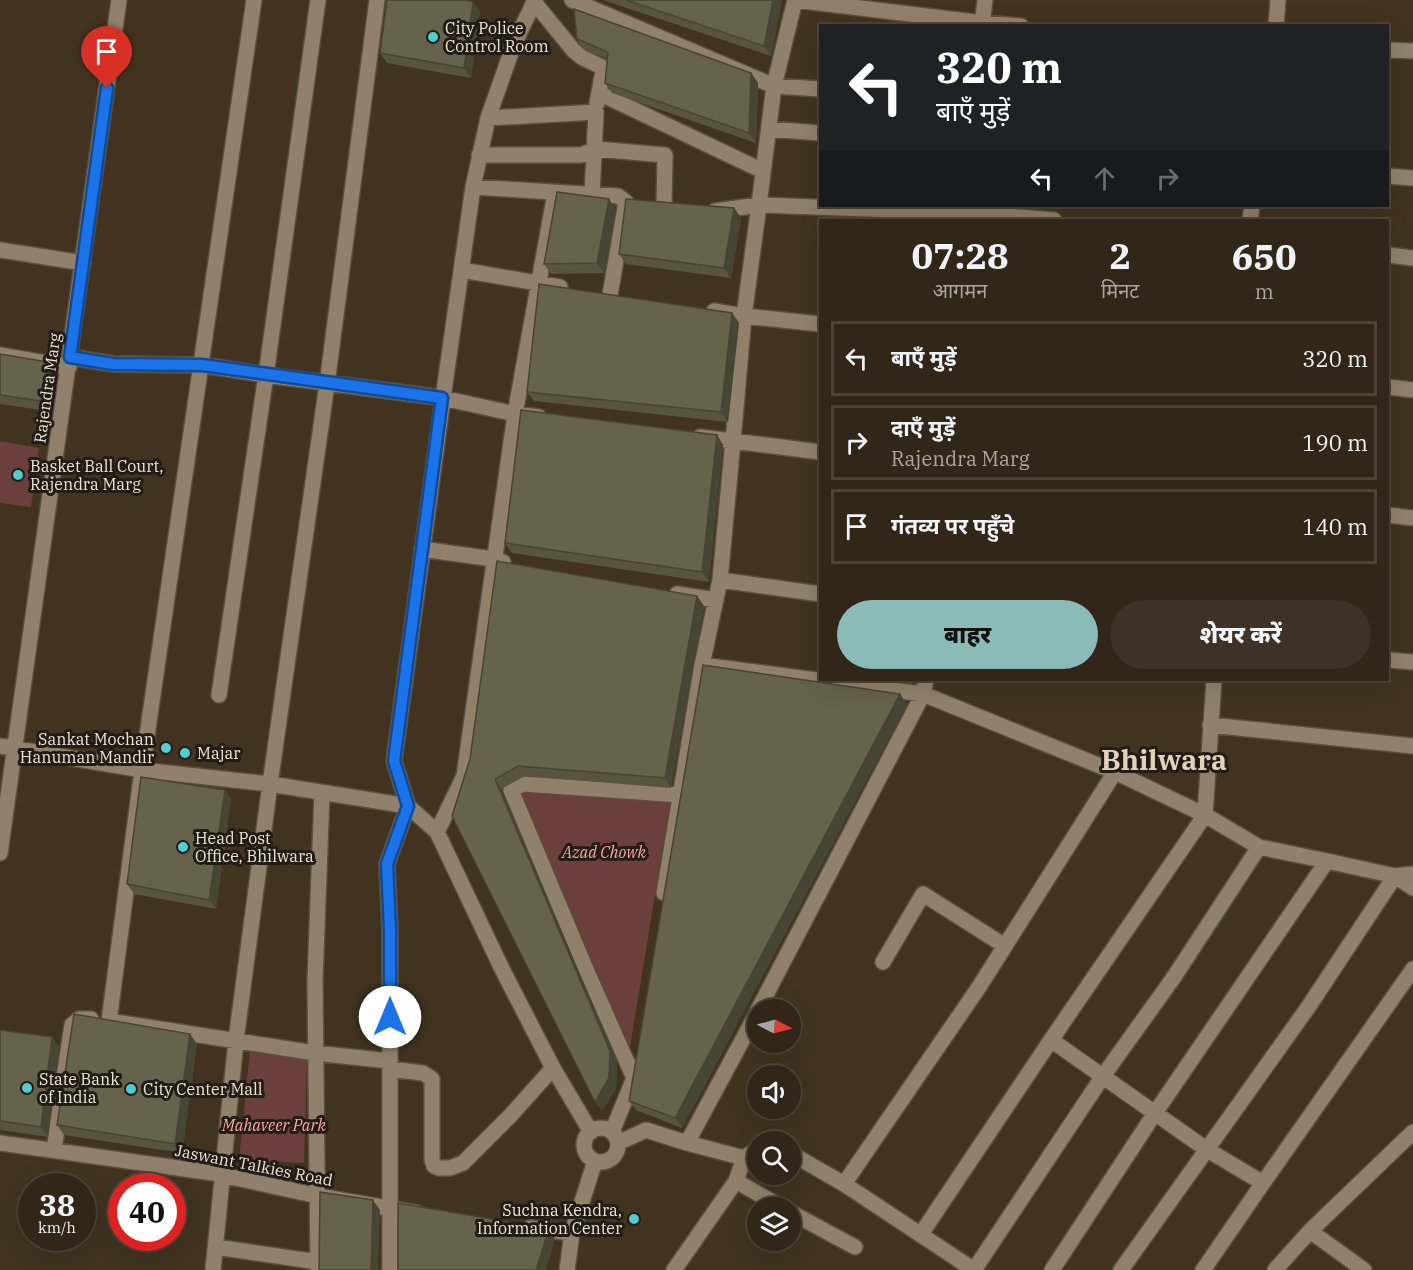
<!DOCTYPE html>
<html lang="hi">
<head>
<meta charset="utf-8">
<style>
  body { margin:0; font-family:"IBM Plex Serif","Noto Sans Devanagari",serif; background:#3d3225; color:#f1f3f6; height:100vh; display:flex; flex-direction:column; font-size:22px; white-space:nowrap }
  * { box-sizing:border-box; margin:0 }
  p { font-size:20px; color:#a8a5a2 }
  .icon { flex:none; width:33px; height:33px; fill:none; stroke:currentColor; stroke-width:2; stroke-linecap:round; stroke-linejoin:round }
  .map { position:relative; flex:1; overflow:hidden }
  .drawer { position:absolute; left:819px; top:219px; width:570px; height:462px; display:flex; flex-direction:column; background:#312618; border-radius:0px; box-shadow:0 6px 24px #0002,0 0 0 2px #4c4337 }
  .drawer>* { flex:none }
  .hud { position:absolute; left:819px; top:24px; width:570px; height:183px; border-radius:0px; box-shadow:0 6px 24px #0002,0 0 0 2px #4c4337; background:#202124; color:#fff; overflow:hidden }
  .needle { width:39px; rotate:96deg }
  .tools { position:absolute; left:747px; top:999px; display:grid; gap:12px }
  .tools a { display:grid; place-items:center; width:54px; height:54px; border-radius:50%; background:#312618; box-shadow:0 6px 24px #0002,0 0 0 2px #4c4337; font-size:30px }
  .speed { position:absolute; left:18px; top:1173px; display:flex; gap:12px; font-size:30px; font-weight:700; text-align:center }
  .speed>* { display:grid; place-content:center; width:78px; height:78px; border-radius:50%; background:#312618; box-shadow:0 6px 24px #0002,0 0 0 2px #4c4337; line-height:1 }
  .speed small { font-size:15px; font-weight:400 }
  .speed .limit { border:9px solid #d22; background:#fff; color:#111 }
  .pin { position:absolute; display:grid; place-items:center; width:51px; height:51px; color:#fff; margin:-62px -26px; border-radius:50% 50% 50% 0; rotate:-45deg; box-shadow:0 0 6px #0007 }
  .pin .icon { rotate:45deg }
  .me { position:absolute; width:66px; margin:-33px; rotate:0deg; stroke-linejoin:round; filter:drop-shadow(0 0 4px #0008) }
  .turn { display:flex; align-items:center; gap:21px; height:126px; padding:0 18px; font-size:27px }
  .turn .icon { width:78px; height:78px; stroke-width:2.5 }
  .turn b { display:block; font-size:42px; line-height:51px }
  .lanes { display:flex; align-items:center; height:57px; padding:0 18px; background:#0003; justify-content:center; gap:30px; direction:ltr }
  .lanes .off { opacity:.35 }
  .eta { display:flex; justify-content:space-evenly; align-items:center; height:102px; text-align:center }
  .eta b { font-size:36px; font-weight:800; line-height:42px }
  .primary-button { display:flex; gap:12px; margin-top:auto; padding:12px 18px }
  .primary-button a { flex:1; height:69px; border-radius:36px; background:#8bbbb9; color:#111; font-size:24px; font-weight:800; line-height:69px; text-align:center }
  .primary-button a+a { background:#3d3225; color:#f1f3f6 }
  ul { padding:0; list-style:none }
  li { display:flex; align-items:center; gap:18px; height:75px; margin:0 12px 9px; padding:0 6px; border:3px solid #4c4337; border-radius:0px }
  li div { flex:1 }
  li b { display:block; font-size:22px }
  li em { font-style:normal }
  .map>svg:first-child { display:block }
  .green { fill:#6b3f3b }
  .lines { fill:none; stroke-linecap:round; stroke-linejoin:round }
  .minor-casing { stroke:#5a4f3e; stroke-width:18 }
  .minor { stroke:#91816c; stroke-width:15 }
  .wall { fill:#585440 }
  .shaded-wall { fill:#474534 }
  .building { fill:#66624b; stroke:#474534; stroke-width:1.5 }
  .route-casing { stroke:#114b97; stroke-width:15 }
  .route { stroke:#1a73e8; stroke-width:10 }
  .poi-dot { fill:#51ccd2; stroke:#221c14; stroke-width:2 }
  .labels { text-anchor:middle; stroke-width:6; stroke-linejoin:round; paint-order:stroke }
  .poi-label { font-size:16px; fill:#ede4d9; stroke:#221c14; text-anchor:start }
  .street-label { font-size:16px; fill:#ede4d9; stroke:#221c14 }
  .park-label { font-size:16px; font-style:italic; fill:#faa9a2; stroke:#221c14 }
  .town-label { font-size:28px; font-weight:bold; fill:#e3d2bb; stroke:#221c14 }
</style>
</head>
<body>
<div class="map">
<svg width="1413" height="1270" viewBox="0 0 1413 1270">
  <rect width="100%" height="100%" fill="#413320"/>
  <!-- green -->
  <path class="green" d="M0,441L39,448L31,507L0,503Z
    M516,792L671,798L630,1047Z
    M250,1050L307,1060L304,1163L239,1160Z"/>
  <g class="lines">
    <defs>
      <path id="minor" d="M254,0L142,770L109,1021L315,1053L390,1061
        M535,0L514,44L488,118L473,187L443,398L394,761L408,806L437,832L502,969L553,1068L591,1132
        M572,0L774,86L820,89
        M534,2L574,51L583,58L602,67L603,71L597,103
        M982,26L985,0
        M1276,26L1278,0
        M1388,50L1413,51
        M599,93L763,171
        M488,118L596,112L592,194
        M769,129L820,133
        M479,155H581L596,149L665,155L664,206
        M1388,176L1413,178
        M473,187L618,196L626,202
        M715,211L759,205L774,86L795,0L983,23L1021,26
        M1250,220L1252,206
        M0,250L83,263
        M1388,255L1413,258
        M462,270L560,287
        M610,295L626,202
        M820,324L744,316L759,205L974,213L1054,220
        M0,355L69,367
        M70,357L113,364L202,365L266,375L318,0
        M1388,387L1413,390
        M700,437L733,441L744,316L714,311
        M820,452L733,441L720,580L820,594
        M1388,515L1413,518
        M422,549L493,559L503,562
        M720,580L702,665L923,694L1115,772L1205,815L1259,847L1327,861
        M677,594L716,600
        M1388,660L1413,662
        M1214,680L1205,815L1051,1040L1206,1149L1263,1183L1413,969
        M219,695L266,375L443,398L515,414L539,417
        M1210,725L1413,746
        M0,746L142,770L270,784L408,806
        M437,832L464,776L515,414L555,193
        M0,853L119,0
        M664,893L702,665
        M883,962L923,894L1005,946
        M758,1010L923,694L926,680
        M390,1069L423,1073L432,1079V1160L434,1166L439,1168H450L463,1163L510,1116L553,1068
        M634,1078L585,967L511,790L523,784L681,795
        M63,1084L72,1025L79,1019H91
        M584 1145a17 17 0 1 1 34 0a17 17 0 1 1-34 0Z
        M612,1132L634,1078L636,1067
        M0,1143L213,1173L318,1196L417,1213
        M618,1143L646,1130L687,1143L744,1158L758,1148
        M687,1143L758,1011
        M54,1150L60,1108
        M790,1153L844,1184L974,1270
        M736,1181L783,1208
        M844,1184L979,987L1115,772
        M790,1212L855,1247
        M530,1228L572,1233
        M1310,1231L1364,1270
        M921,1234L1051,1040
        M216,1247L318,1262
        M213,1270L236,1040L270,784L327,384L377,0
        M318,1270L315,981L322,793
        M390,1270V930L387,864L408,806
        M567,1270L572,1233L595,1161
        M674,1270L736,1181L744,1158
        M974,1270L1103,1076L1174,977L1259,847
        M1052,1270L1155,1113L1327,861L1395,876L1413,888
        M1121,1270L1309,1006L1395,876L1413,874
        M1203,1270L1263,1183
        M1275,1270L1310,1231L1413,1132"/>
    </defs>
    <!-- minor casing -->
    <use href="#minor" class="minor-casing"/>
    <!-- minor -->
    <use href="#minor" class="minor"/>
  </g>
  <!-- wall -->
  <path class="wall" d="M603,0H782L771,56Z
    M473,2L480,11L471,78L387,63L380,53Z
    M577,39L751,73L758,83L756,143L612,93L605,83L608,59L583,49Z
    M734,208L741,218L731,278L626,264L619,254Z
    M616,209L604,273L551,274L544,264Z
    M732,313L739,323L728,422L534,401L527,392Z
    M0,354L48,362L55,372L48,411L0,404Z
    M717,435L723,445L709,582L512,553L505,543Z
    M697,596L704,606L671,788L525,776L501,789L617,1061L616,1088L602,1111L470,759Z
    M907,704L682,1128L636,1110L629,1101Z
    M231,799L216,909L134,894L127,884Z
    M0,1030L52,1037L59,1047L48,1137L0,1130Z
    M197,1044L182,1153L64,1135L57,1125Z"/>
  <!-- shaded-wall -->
  <path class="shaded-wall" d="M773,0H782L771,56L764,46Z
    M473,2L480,11L471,78L464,68Z
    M751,73L758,83L756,143L749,133Z
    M609,199L616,209L604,273L597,263Z
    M734,208L741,218L731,278L724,268Z
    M732,313L739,323L728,422L721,412Z
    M48,362L55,372L48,411L41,401Z
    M717,435L723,445L709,582L702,572Z
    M697,596L704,606L671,788L665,778Z
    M900,694L907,704L682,1128L675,1118Z
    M495,779L501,789L617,1061L616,1088L602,1111L595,1102Z
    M225,790L231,799L216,909L209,900Z
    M190,1034L197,1044L182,1153L175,1144Z
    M52,1037L59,1047L48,1137L41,1127Z
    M373,1200L380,1210L378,1270H371Z
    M549,1229L555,1239L546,1270H536Z"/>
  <!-- building -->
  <path class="building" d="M387,0H466L473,2L464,68L380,53Z
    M626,0H773L764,46Z
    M574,9L751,73L749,133L605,83L608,52L577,39Z
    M557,192L609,199L597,263L544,264Z
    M626,199L734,208L724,268L619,254Z
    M539,284L732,313L721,412L527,392Z
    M0,354L48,362L41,401L0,395Z
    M521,410L717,435L702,572L505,543Z
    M497,561L697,596L665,778L518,766L495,779L610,1051L609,1078L595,1102L452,816L470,759Z
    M703,665L900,694L675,1118L629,1101Z
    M141,777L225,790L209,900L127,884Z
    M74,1014L190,1034L175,1144L57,1125Z
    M0,1030L52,1037L41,1127L0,1121Z
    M320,1192L373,1200L371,1270H319Z
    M398,1203L549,1229L536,1270H398Z"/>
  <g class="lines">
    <defs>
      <path id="route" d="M107,88L70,357L113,364L202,365L442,398L394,761L408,806L387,864L390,930V1017"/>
    </defs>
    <!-- route casing -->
    <use href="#route" class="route-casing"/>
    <!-- route -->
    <use href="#route" class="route"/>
  </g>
  <!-- markers -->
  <g class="poi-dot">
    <circle cx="433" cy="37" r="6"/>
    <circle cx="18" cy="475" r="6"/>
    <circle cx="166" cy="748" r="6"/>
    <circle cx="185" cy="753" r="6"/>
    <circle cx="183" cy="847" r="6"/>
    <circle cx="27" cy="1088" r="6"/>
    <circle cx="131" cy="1089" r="6"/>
    <circle cx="634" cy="1219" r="6"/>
  </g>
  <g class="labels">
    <!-- poi labels -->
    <g class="poi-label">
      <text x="445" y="34">City Police<tspan x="445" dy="18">Control Room</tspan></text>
      <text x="30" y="472">Basket Ball Court,<tspan x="30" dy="18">Rajendra Marg</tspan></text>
      <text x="154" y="745" text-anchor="end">Sankat Mochan<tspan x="154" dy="18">Hanuman Mandir</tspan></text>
      <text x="197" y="759">Majar</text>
      <text x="195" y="844">Head Post<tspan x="195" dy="18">Office, Bhilwara</tspan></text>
      <text x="39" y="1085">State Bank<tspan x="39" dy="18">of India</tspan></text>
      <text x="143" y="1095">City Center Mall</text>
      <text x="622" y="1216" text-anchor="end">Suchna Kendra,<tspan x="622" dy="18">Information Center</tspan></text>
    </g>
    <!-- street labels -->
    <g class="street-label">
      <text transform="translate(47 388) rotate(-82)" y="6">Rajendra Marg</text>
      <text transform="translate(254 1165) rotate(11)" y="6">Jaswant Talkies Road</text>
    </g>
    <!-- park labels -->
    <g class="park-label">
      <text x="604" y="858">Azad Chowk</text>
      <text x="274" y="1131">Mahaveer Park</text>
    </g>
    <!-- town labels -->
    <g class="town-label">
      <text x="1164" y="770">Bhilwara</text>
    </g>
  </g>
</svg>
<div class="tools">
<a><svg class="needle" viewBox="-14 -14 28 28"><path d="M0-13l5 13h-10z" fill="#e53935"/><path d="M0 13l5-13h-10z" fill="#a8a5a2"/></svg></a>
<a><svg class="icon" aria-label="sound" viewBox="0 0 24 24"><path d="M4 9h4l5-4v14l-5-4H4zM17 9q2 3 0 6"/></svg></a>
<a><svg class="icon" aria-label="search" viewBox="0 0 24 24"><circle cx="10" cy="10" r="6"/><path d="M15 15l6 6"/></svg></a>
<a><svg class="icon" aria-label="layers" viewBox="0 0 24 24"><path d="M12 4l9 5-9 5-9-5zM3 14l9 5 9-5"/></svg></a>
</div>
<div class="speed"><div>38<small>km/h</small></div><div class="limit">40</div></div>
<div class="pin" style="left:107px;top:88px;background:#d93025"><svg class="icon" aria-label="arrive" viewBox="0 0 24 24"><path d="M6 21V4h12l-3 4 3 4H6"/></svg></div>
<svg class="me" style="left:390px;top:1017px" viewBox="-20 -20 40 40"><circle r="19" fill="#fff"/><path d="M0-13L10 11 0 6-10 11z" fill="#1a73e8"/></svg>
<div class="hud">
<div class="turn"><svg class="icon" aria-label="left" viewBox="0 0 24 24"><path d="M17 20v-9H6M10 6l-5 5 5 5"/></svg><div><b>320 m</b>बाएँ मुड़ें</div></div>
<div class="lanes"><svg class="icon" aria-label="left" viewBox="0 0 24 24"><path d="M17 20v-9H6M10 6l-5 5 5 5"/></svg><svg class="icon off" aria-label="ahead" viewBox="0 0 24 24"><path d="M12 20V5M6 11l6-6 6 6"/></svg><svg class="icon off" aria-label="right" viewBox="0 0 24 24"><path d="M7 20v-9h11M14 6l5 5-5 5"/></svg></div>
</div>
<section class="drawer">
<div class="eta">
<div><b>07:28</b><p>आगमन</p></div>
<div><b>2</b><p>मिनट</p></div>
<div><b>650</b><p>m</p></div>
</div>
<ul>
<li><svg class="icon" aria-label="left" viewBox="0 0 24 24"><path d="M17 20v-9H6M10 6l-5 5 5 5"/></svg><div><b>बाएँ मुड़ें</b></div><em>320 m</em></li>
<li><svg class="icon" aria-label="right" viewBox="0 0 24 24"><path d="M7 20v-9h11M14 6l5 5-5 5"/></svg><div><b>दाएँ मुड़ें</b><p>Rajendra Marg</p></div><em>190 m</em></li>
<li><svg class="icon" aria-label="arrive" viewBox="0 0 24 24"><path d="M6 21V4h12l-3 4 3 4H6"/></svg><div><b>गंतव्य पर पहुँचे</b></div><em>140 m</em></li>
</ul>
<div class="primary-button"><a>बाहर</a><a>शेयर करें</a></div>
</section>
</div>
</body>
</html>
